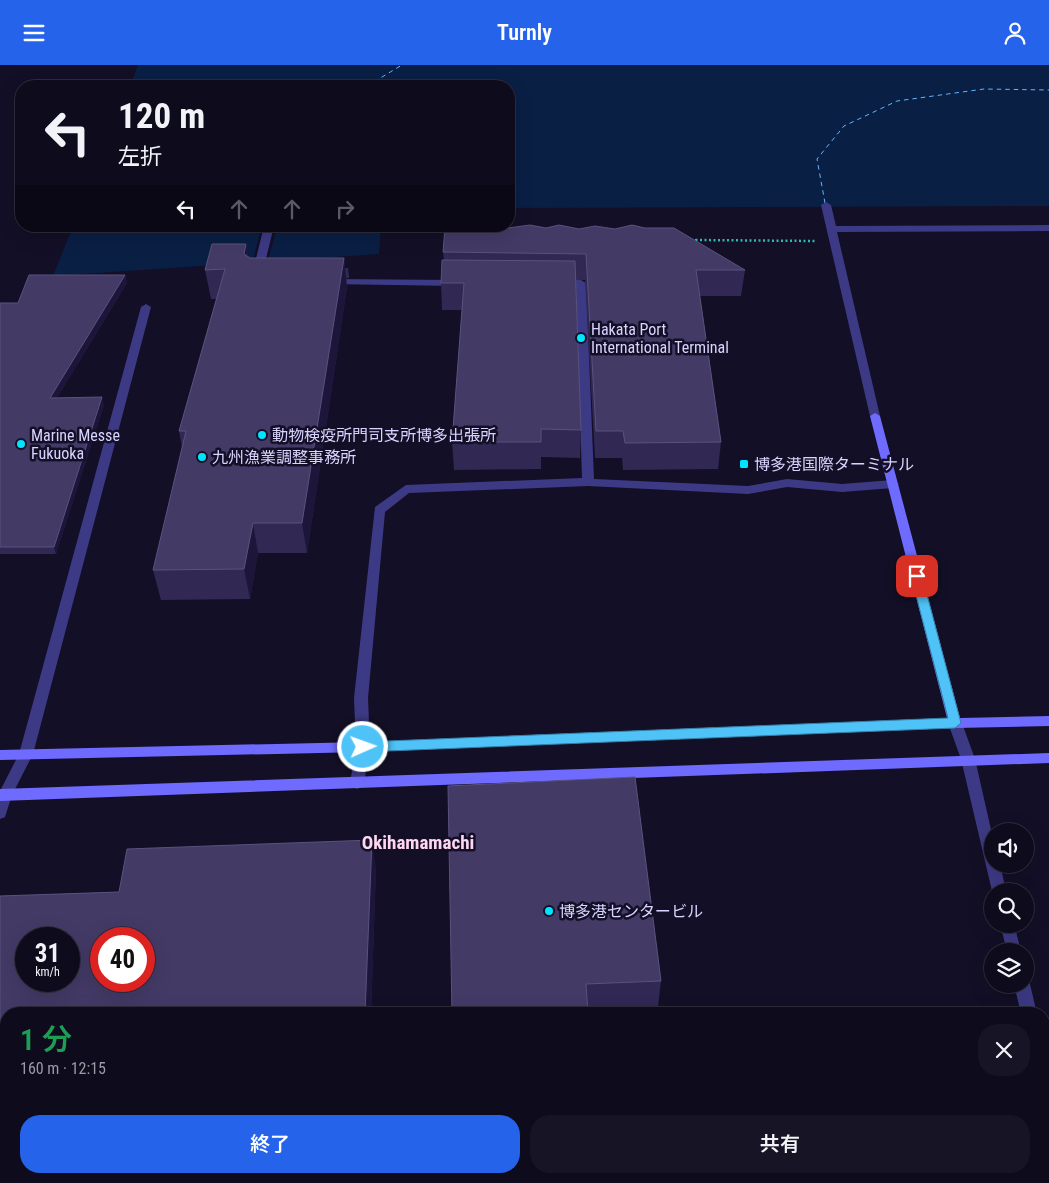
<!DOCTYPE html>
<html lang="ja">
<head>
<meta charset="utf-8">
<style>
  body { margin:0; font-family:"Roboto Condensed","Noto Sans JP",sans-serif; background:#171425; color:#f1f3f6; height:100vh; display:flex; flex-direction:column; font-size:19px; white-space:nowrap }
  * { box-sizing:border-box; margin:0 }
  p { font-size:16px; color:#9b9ba3 }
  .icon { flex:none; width:28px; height:28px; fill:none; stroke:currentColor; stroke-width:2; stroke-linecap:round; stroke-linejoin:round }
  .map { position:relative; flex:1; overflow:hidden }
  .details { position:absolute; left:0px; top:942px; width:1050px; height:176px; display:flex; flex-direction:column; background:#0e0b1c; border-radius:20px 20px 0 0; box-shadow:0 5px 20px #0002,0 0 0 1px #2e2b3b }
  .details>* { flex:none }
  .top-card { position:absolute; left:15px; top:15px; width:500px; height:152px; border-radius:20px; box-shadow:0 5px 20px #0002,0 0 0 1px #2e2b3b; background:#0e0b1c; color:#f1f3f6; overflow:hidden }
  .fabs { position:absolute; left:984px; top:758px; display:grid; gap:10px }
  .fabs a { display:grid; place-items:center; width:50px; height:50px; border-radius:50%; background:#0e0b1c; box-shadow:0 5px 20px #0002,0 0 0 1px #2e2b3b; font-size:25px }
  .speed { position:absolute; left:15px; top:862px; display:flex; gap:10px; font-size:25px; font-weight:700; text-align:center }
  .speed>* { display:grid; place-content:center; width:65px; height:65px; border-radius:50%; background:#0e0b1c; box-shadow:0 5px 20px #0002,0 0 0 1px #2e2b3b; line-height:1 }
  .speed small { font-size:12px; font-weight:400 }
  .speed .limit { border:8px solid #d22; background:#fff; color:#111 }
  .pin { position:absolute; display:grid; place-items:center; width:42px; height:42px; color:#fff; margin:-21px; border-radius:10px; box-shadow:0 2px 8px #0006 }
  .me { position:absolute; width:55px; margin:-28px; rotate:88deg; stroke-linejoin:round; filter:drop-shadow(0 0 4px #0008) }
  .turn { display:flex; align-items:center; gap:18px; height:105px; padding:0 20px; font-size:22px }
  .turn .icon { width:65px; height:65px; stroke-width:2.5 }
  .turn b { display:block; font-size:35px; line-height:42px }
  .lanes { display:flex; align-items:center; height:48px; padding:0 20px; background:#0003; justify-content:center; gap:25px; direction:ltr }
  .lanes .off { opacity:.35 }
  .round { display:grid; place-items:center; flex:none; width:52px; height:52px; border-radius:20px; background:#171425 }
  .summary { display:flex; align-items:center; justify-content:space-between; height:85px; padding:0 20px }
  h1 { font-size:30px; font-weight:600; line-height:38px; color:#1e9e55 }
  .primary-button { display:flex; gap:10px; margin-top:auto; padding:10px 20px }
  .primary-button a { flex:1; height:58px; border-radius:20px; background:#2563eb; color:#fff; font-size:20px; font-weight:600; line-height:58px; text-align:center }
  .primary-button a+a { background:#171425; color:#f1f3f6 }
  header { display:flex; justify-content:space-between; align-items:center; height:65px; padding:0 20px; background:#2563eb; color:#fff; font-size:22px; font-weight:600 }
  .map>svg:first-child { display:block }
  .water { fill:#0a1f44 }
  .pier { fill:#130f26 }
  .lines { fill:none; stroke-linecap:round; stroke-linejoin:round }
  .ferry { stroke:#62b6ff; stroke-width:1; stroke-dasharray:4.5 4; stroke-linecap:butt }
  .path { stroke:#2fb8b0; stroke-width:2.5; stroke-dasharray:2 2.5; stroke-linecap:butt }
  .lane { fill:#3d3a85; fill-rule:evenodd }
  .street { fill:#3d3a85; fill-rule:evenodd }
  .secondary { fill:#6f6bff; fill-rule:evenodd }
  .wall { fill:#312854 }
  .shaded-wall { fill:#1d163a }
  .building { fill:#433a66; stroke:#5a527e; fill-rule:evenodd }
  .route { fill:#4fc3f7; stroke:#337fa1 }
  .poi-dot { fill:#00e5ff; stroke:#130f26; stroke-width:2 }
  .labels { text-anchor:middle; stroke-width:5; stroke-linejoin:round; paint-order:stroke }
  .poi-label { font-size:16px; fill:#d9d4ff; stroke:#130f26; text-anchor:start }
  .quarter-label { font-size:19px; font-weight:bold; fill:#ffd6f0; stroke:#130f26 }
</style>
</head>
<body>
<header><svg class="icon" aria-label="menu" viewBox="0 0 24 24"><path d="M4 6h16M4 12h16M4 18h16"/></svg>Turnly<svg class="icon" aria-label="person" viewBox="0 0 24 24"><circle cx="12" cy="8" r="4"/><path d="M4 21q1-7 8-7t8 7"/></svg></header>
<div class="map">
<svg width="1049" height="1118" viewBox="0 0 1049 1118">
  <rect width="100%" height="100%" fill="#130f26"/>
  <!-- water -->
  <path class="water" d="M138,0H1049V141L509,143V21H130Z
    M73,161H381L379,189L53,211Z"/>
  <!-- pier -->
  <path class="pier" d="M251,161H282L281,165L276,166L267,199L252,200L260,167H250Z"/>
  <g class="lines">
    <!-- ferry -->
    <path class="ferry" d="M367,21L402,0
      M825,138L817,94L844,61L897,36L984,24L1049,25"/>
    <!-- path -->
    <path class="path" d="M696,180V175L815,176"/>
    <!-- lane -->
    <path class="lane" d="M826,137L831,140L836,161L1049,160V166L837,167L880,351L875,354L870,351L821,140Z
      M264,161H274L262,210L257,213L252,210Z
      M330,214L458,215L463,218L458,221L327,219L325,217Z
      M560,215H581L586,218L594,414L748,421L787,414L842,419L893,415L899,419L893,423L842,427L787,422L748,429L588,421L409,428L385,447L368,633L370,682L364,718L362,722L357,724L352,722L350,718L356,682L354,633L375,442L406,420L582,413L576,221L557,220V216Z
      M146,239L151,242L33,689L31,693L26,694L21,693L19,689L141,242Z"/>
    <!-- street -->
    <path class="street" d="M955,653L960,654L962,658L975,694L992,769V799H1000L1006,826L992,828V826L961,694L948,658L950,654Z
      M26,684L31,685L33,689L12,730L5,752L0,754V726L21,685Z
      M1000,859H1014L1021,886H1007Z
      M1025,913L1030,919L1037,949H1021L1014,919H1025Z
      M1044,1003L1049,1005V1041L1044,1039Z"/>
    <!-- secondary -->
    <path class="secondary" d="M875,348L880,351L960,653L1049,651V661L955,663L363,687L0,695V685L363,677L947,653L870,351Z
      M1049,688V698L0,736V724Z"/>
  </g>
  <!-- wall -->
  <path class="wall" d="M445,163L745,205L741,231H700L721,377L718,404L623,405L622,393H595L585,215H576L581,365L580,393L541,392V404L454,405L452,377L462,245H442L441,218L444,195L443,187Z
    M246,179L248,191L250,193H344L345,203H348L349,211V213H346L347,222L307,488H258L250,534L161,535L153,505L182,382L179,366L216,234H211L205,205Z
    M125,210L127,218L57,333L104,340L56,489H0V238H18Z
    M635,712L661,916L658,942L588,945L452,949Z
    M376,803L371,949H6V1038H0V831L119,827Z"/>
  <!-- shaded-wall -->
  <path class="shaded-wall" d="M246,179L250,208L244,189Z
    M344,193L347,222L307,488L302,458Z
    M125,210L127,218L53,340L50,333Z
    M102,332L104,340L56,489L54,482Z
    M253,458L258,488L250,534L244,504Z
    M372,775L376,803L371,949H365Z"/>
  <!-- building -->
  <path class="building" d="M530,160L546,163L559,160L579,164L595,161L615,164L632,160L645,163H674L745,205H696L721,377L625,378L623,366H596L586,189L443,187L445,163H508Z
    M212,179H246L244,189L250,193H344L302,458H253L244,504L153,505L186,366H179L225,204L205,205Z
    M442,195L575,196L581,365L541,364V377H452L464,218H441Z
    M29,210H125L50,333L102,332L54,482H0V238H18Z
    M635,712L661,916L586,919L588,949H452L448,721Z
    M372,775L365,949H6V1012L0,1013V831L119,827L127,784ZM26,874H69V916H26ZM101,874H144V916H101Z
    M397,1112H439V1118H397Z"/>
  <!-- route -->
  <path class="route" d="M917,507L922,511L961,658L955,663L363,687L357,682L363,677L948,653L911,511Z"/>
  <!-- markers -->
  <g class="poi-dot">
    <circle cx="581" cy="273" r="5"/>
    <circle cx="262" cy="370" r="5"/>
    <circle cx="21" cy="379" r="5"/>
    <circle cx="202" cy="392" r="5"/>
    <rect x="739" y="394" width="10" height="10" rx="2.5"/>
    <circle cx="549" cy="846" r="5"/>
  </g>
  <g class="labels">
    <!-- poi labels -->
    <g class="poi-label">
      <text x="591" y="270">Hakata Port<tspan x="591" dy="18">International Terminal</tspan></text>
      <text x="31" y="376">Marine Messe<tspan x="31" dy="18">Fukuoka</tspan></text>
      <text x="272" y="376">動物検疫所門司支所博多出張所</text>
      <text x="212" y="398">九州漁業調整事務所</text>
      <text x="754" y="405">博多港国際ターミナル</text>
      <text x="559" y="852">博多港センタービル</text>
    </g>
    <!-- quarter labels -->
    <g class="quarter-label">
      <text x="418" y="784">Okihamamachi</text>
    </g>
  </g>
</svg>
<div class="fabs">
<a><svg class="icon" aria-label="sound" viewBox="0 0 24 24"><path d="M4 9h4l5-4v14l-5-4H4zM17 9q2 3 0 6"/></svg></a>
<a><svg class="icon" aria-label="search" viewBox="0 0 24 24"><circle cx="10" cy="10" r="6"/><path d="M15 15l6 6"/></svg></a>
<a><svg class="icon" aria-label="layers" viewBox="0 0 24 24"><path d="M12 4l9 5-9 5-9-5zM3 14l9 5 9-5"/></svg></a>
</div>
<div class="speed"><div>31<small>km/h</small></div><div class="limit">40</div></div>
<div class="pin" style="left:917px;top:511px;background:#d93025"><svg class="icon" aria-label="arrive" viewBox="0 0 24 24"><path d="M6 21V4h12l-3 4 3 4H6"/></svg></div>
<svg class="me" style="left:363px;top:682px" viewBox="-20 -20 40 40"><circle r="17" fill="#4fc3f7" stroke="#fff" stroke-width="3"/><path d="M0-11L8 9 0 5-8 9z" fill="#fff"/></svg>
<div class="top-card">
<div class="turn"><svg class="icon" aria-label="left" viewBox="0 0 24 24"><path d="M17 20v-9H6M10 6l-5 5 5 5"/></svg><div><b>120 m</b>左折</div></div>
<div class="lanes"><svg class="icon" aria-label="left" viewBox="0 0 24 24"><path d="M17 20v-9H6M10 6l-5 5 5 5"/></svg><svg class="icon off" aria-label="ahead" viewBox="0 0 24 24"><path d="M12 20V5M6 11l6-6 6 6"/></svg><svg class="icon off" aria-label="ahead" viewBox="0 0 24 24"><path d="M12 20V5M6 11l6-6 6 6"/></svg><svg class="icon off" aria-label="right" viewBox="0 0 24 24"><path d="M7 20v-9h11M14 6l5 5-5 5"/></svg></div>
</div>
<section class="details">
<div class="summary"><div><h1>1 分</h1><p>160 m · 12:15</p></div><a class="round"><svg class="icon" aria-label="close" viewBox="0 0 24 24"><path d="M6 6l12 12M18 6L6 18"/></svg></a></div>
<div class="primary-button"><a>終了</a><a>共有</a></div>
</section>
</div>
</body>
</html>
